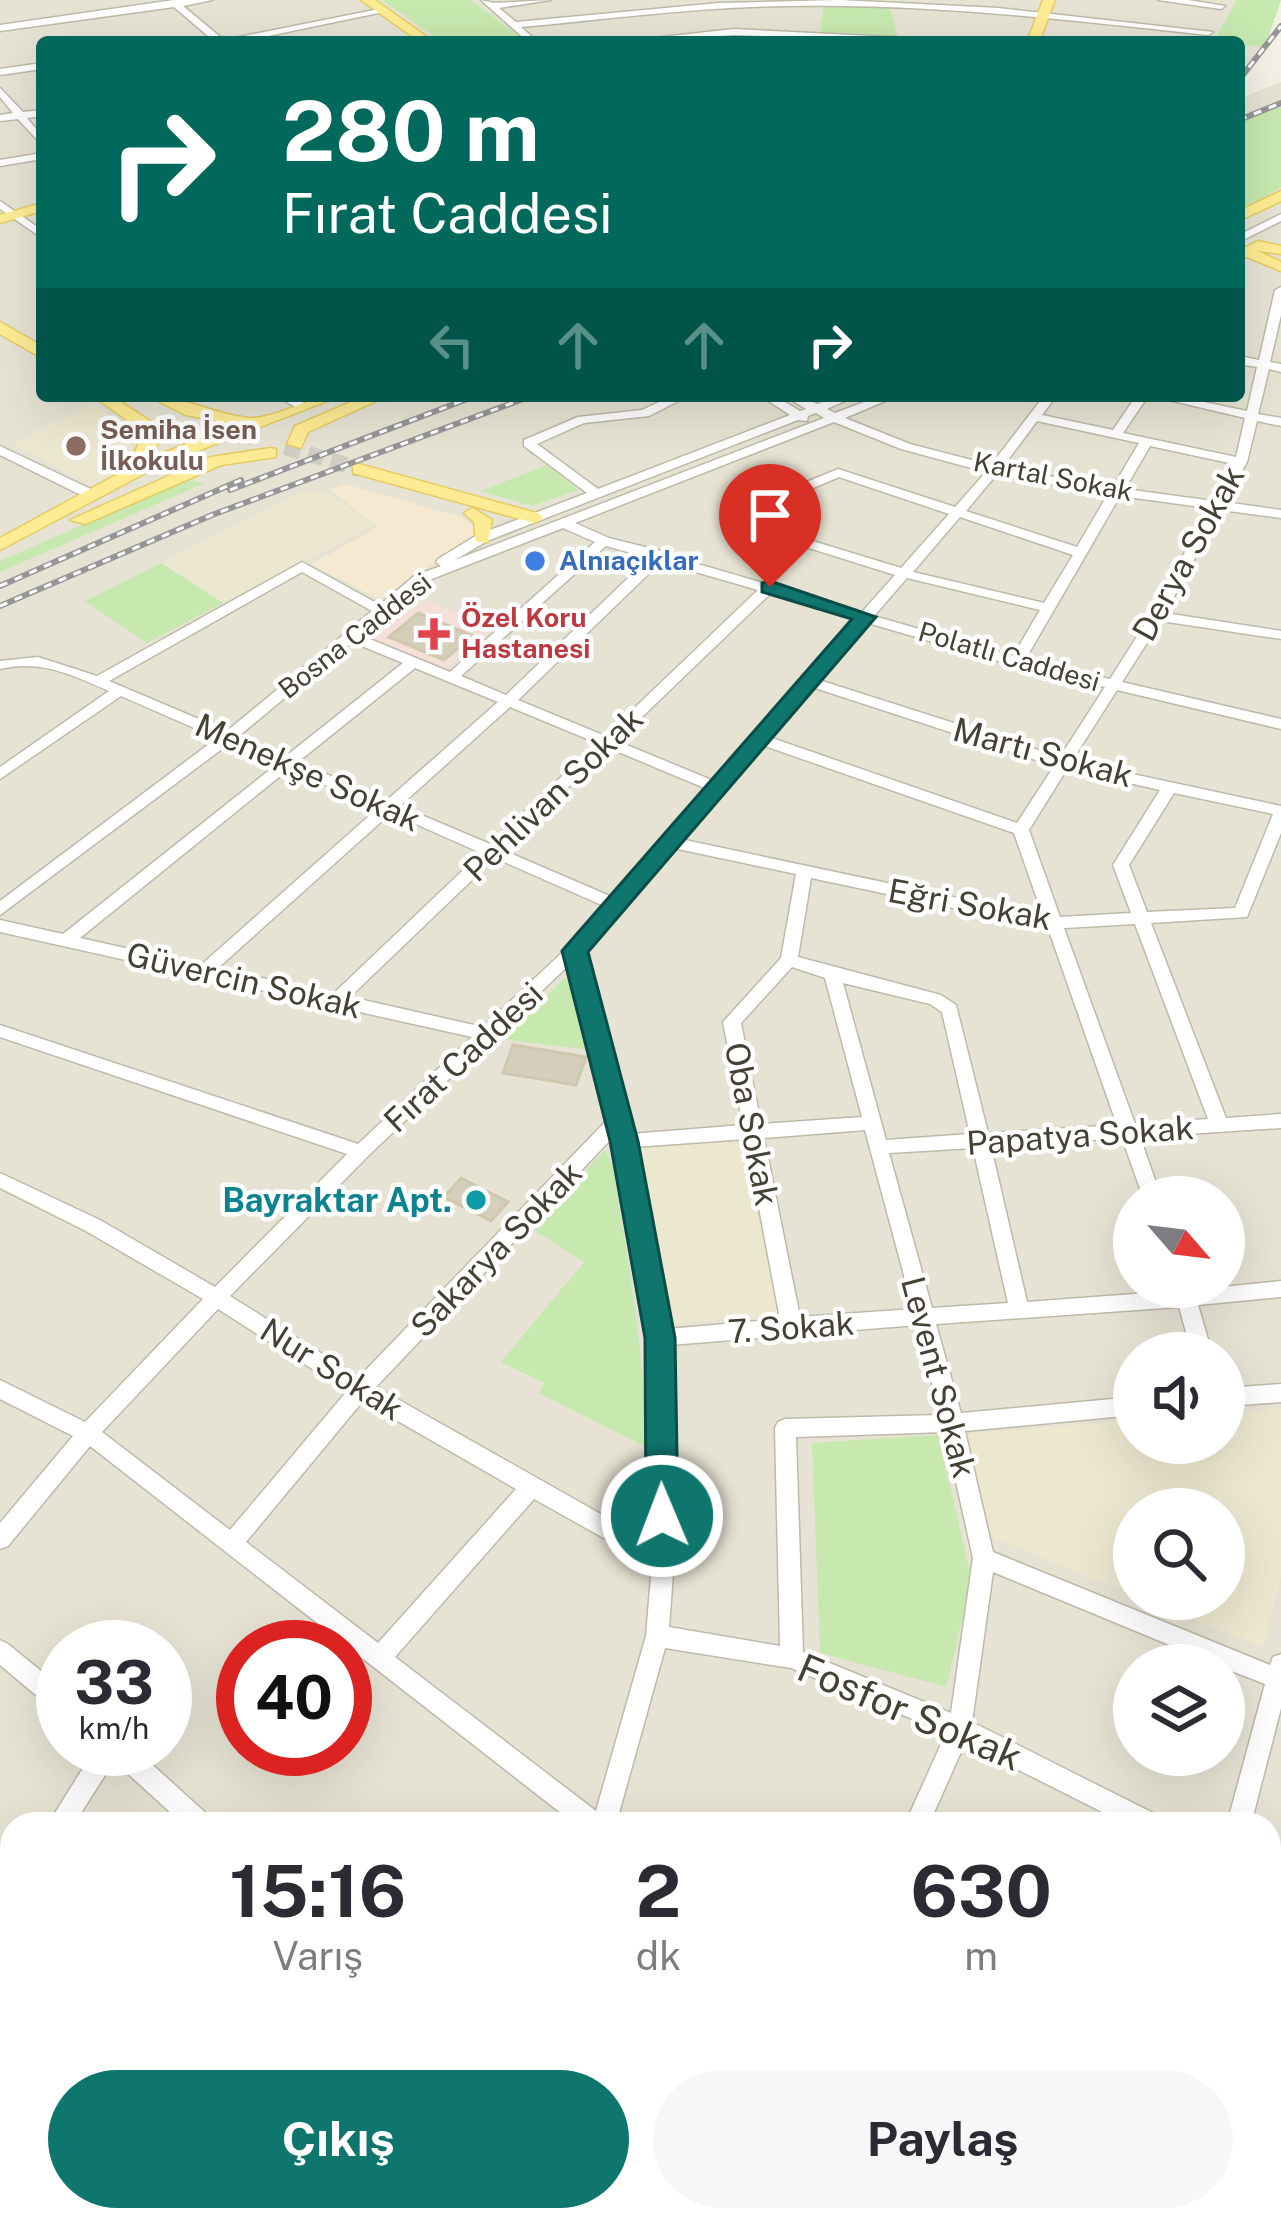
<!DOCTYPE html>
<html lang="tr">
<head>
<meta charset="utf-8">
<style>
  body { margin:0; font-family:"Public Sans",sans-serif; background:#f7f7f7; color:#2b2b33; height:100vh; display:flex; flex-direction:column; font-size:45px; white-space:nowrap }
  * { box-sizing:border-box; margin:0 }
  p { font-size:39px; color:#7c7c81 }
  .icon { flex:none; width:66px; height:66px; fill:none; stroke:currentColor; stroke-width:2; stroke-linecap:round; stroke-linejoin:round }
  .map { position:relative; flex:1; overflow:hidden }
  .panel { position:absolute; left:0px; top:1812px; width:1281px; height:420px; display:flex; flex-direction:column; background:#fff; border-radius:36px 36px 0 0; box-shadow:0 12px 48px #0002 }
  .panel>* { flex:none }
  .top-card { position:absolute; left:36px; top:36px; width:1209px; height:366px; border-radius:12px; box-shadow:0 12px 48px #0002; background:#00695c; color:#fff; overflow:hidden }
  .needle { width:78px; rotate:118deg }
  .tools { position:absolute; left:1113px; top:1176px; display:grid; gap:24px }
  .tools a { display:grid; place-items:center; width:132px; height:132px; border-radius:50%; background:#fff; box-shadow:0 12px 48px #0002; font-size:60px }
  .speed { position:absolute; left:36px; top:1620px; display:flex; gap:24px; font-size:60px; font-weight:700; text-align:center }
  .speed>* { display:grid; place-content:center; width:156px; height:156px; border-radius:50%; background:#fff; box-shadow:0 12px 48px #0002; line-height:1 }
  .speed small { font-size:30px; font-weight:400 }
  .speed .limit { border:18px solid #d22; background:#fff; color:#111 }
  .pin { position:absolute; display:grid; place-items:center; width:102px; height:102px; color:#fff; margin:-123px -51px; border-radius:50% 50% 50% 0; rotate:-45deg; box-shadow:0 0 12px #0007 }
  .pin .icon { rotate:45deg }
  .me { position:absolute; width:132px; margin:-66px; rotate:359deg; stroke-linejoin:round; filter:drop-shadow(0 0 9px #0008) }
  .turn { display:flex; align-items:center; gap:42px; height:252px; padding:0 48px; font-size:54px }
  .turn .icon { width:156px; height:156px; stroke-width:2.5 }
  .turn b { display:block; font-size:84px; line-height:102px }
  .lanes { display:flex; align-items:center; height:114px; padding:0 48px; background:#0003; justify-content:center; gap:60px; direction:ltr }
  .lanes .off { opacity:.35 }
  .eta { display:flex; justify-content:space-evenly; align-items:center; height:204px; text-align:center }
  .eta b { font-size:72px; font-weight:700; line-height:84px }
  .button { display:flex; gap:24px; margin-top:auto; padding:24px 48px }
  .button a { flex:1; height:138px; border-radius:72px; background:#0f766e; color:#fff; font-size:48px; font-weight:700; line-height:138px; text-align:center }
  .button a+a { background:#f7f7f7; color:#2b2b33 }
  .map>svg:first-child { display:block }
  .residential { fill:#e7e3d4; fill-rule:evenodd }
  .commercial { fill:#f5ead1 }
  .education { fill:#ece8d0 }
  .medical { fill:#f4e0d9 }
  .green { fill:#c7e8af }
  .building { fill:#d5cebb; stroke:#cfc7af; stroke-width:3 }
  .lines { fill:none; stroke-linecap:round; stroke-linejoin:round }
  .major-tunnel { stroke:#d0cec3; stroke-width:16; stroke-dasharray:16 8; stroke-linecap:butt }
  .minor-casing { stroke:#bebaa9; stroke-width:3 }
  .major-casing { stroke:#e4cc64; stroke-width:3 }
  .minor { fill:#fff; fill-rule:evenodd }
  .major { fill:#feec94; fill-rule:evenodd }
  .rail-casing { stroke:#969696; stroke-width:6 }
  .rail { stroke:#fff; stroke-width:3; stroke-dasharray:8; stroke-linecap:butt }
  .route { fill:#0f766e; stroke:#0a4d48; stroke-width:3 }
  .education-dot { fill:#8d6e63; stroke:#fff; stroke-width:4.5 }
  .shop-dot { fill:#3f7fe0; stroke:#fff; stroke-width:4.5 }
  .health-dot { fill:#e0444e; stroke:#fff; stroke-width:4.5 }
  .culture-dot { fill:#0f9aa8; stroke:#fff; stroke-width:4.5 }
  .labels { text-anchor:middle; stroke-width:9; stroke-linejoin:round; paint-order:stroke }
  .far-education-label { font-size:27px; font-weight:bold; fill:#785e54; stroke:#fff; text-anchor:start }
  .far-street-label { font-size:27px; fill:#464135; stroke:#fff }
  .far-shop-label { font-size:27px; font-weight:bold; fill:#366cbe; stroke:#fff; text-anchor:start }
  .far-health-label { font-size:27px; font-weight:bold; fill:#be3a42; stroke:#fff; text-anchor:start }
  .street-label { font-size:33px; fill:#464135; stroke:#fff }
  .culture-label { font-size:33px; font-weight:bold; fill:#0d838f; stroke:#fff; text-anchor:end }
  .near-street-label { font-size:39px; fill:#464135; stroke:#fff }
</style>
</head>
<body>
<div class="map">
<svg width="1281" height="2232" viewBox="0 0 1281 2232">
  <rect width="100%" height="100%" fill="#f3f1e6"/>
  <!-- residential -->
  <path class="residential" d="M0,0H1281L1265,47L1239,74V42H42V396H1239V99L1281,82V2232H0ZM1134,1197H1224V1287H1134ZM1134,1353H1224V1443H1134ZM1134,1509H1224V1599H1134ZM63,1647H165V1749H63ZM243,1647H345V1749H243ZM1134,1665H1224V1755H1134ZM12,1824H1269V2220H12Z"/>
  <!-- commercial -->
  <path class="commercial" d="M344,484L462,517L475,528L476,535L380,600L311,564L378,527L330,490Z"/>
  <!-- education -->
  <path class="education" d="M91,404L141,433L121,468L93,486L12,444Z
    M304,491L328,494L375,525L223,603L161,563Z
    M744,1140L782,1315L669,1324L639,1148Z
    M1281,1408V1576L1264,1648L1144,1599H1224V1509H1134V1595L992,1537L966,1434L1134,1420V1443H1224V1413Z"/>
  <!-- medical -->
  <path class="medical" d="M424,599L496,628L444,670L371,640Z"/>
  <!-- green -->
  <path class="green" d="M382,0H471L520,37L442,42Z
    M1237,0H1281L1265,47L1213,42Z
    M824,6L890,7L898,37L820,32Z
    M1281,107V187L1239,211V122Z
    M547,465L578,490L532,506L481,491Z
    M185,480L205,483L0,572V561Z
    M161,563L223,603L147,643L85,601Z
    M564,979L573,980L589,1050L502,1039Z
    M605,1150L613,1167C628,1261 645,1352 646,1447L539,1393L544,1383L501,1362L584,1262L535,1231L542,1217Z
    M938,1435L972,1580L946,1687L820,1653L812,1443Z"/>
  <!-- building -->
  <path class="building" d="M418,613L473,636L444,660L389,637Z
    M513,1045L586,1057L576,1085L503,1073Z
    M461,1178L508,1202L491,1221L444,1197Z"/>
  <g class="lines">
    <!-- major-tunnel -->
    <path class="major-tunnel" d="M217,427L254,437
      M285,447L359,469"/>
    <defs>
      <path id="minor" d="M174,0H212L183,6L224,40L384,8L388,11L240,42H215L174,7L0,31V25Z
        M481,0L494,3L551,0L499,8L516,22L719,3L840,0L998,8L1213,32L1208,35C1068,20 928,3 787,6C698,7 609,19 521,27L538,42H528Z
        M1158,0H1188L1225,6L1221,9Z
        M734,29L933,39L938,42L734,35L617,42Z
        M42,63V69L0,75V69Z
        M0,88L23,112L42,110V116L27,118L42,136V145L18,119L0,121V115L13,113L0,97Z
        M42,153V159L0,166V160Z
        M0,201L42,230V238L0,209Z
        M1281,214V221L1239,242V235Z
        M1281,287V315L1270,362L1281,364V372L1269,369L1258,414L1281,418V426L1257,421L1247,462L1225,502L1281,510V518L1221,510L1165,613L1281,631V639L1161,621L1122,682L1281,719V729L1117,690L1072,761L1281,806V833L1247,917L1151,923L1226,1118L1281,1114V1128L1140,1137L1161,1197H1143L1122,1138L991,1147L1027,1302L1174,1291L1173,1287H1193V1290L1281,1281V1297L1198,1305L1212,1353H1192L1179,1307L936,1324L961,1413L1134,1397V1415L965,1431L993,1552L1270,1665L1273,1657L1281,1654V1708L1251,1824H1227L1265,1684L1224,1668V1665H1218L993,1572L972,1722L1159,1816L1163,1824H1126L965,1743L929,1824H905L946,1733L791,1668L665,1648L616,1824H575L90,1446L8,1546L0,1549V1523L73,1436L0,1399V1380L85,1422L203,1299L86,1231L0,1188V1173L100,1220L215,1287L347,1154L0,1037V1025L358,1144L472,1037L0,932V920L63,934L277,764L230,743L0,915V901L217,738L121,696L0,779V767L109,691C73,675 40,659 0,669V661L38,657L97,676L302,562L380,605L414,576L441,566L436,562L438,559L477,535L587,493L524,446V440L578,417L642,410L672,396H688L649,416L584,423L537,444L598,489L790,415L761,396H775L800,411L806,409L785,396H800L817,404L839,396H856L827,409L835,413L880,396H897L845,418L910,444L991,465L1044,396H1056L1042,415L1113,430L1136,396H1148L1123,433L1236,457L1245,418L1152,396H1175L1247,411L1257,367L1239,364V356L1259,360L1275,290ZM816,413L824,418L455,560L487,541L798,420L807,421L808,416ZM1037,421L1139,443L1113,487L1002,468ZM834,422L901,449L986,472L955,507L838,469L751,505L747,519L755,531L895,575L862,612L667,555L665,552L609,538L575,523ZM1150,446L1234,464L1213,501L1125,489ZM997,474L1108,494L1077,547L966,511ZM839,477L949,514L901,568L783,532L765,525L761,519L762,510ZM1120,496L1209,508L1150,616L1110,679L1025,660ZM960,517L1073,555L1044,603L913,572ZM563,528L595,542L450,672L360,635L424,582ZM606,546L649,558L506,695L461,676ZM661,562L758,590L605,736L518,700ZM302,572L372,611L227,731L109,681ZM907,578L1040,610L1013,656L874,616ZM770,594L856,619L714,781L617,741ZM868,623L1012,665L1105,687L1060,757L819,680ZM352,642L403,663L286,756L239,736ZM415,668L498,702L387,800L298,762ZM812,687L1054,766L1017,823L769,737ZM510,707L597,743L490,844L400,806ZM762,745L1014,833L1043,916L680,839ZM609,748L707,789L612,897L503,850ZM289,769L378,808L201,965L80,938ZM1067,769L1160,790L1113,865L1131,913L1060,917L1029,830ZM1174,793L1273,814L1235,908L1147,912L1129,865ZM391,813L481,853L333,994L218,968ZM673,848L796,874L781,958L723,1022L743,1125L631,1134L583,952ZM495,858L604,906L568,947L483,1027L350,997ZM811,878L1048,928L1117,1125L988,1133L956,1005L941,995L798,957ZM1135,924L1208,1119L1135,1124L1064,928ZM569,965L609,1118L359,1377L230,1296L367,1157ZM792,967L825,978L862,1117L761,1124L741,1023ZM843,983L930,1004L942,1012L970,1134L886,1140ZM865,1130L913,1309L800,1317L764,1138ZM614,1136L650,1338L652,1543L376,1387ZM746,1139L780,1319L668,1329L634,1147ZM973,1148L1008,1303L932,1308L889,1153ZM218,1309L347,1391L230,1530L102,1432ZM917,1325L940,1415L785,1419L778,1422L775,1428L780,1646L669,1627L674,1560L670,1345ZM363,1401L516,1489L378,1643L246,1542ZM945,1432L973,1558L951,1713L803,1652L796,1437ZM534,1499L652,1565L646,1636L596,1811L395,1657Z
        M276,396H292L309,406L299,409Z
        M0,446L99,493L100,496L89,499L0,455Z
        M1281,1384V1402L1224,1406V1388Z
        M0,1640L8,1644L63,1689V1714L55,1711L0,1665Z
        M95,1749H135L209,1816L213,1824H183L114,1761L74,1824H48Z
        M1269,1872L1281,1877V1903L1269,1898Z
        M12,1888C12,1904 18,1924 0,1931C0,1915 0,1895 12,1888Z
        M1269,2180L1281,2185V2214L1269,2209Z
        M124,2220H153L147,2232H118Z
        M409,2220H437L432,2232H404Z
        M611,2220H639L634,2232H606Z
        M741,2220H769L764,2232H736Z
        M847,2220H887L896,2232H856Z
        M1033,2220H1062L1056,2232H1027Z"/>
      <path id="major" d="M361,0H375L434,42H420Z
        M1043,0H1055L1039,42H1027Z
        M1281,191V201L1239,221V211Z
        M42,203V211L0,223V215Z
        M1258,241L1281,246V254L1258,251L1281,262V271L1242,255V249Z
        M0,322L42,346V358L0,334Z
        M93,396H112L159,427V442L149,458L238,425L186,415L148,396C182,396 214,414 249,418C273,420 308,396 340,396L159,466L0,550V538L127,469L144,432Z
        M365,396H387L308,432L301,448L287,444L295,426Z
        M270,448L276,449V457L221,465L85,524L70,520L211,457Z
        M359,464L540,514L543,518L534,523L353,473V465Z
        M473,508L492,520L488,542H476L474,522L464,513Z"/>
    </defs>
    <!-- minor casing -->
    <use href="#minor" class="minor-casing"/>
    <!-- major casing -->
    <use href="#major" class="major-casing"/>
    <!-- minor -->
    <use href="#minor" class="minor"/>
    <!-- major -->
    <use href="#major" class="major"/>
    <defs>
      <path id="rail" d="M1239,80L1281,26
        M1239,120L1281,103
        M230,490L475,396
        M0,586L241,480
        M0,606L212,515L531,396"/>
    </defs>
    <!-- rail casing -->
    <use href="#rail" class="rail-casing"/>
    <!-- rail -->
    <use href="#rail" class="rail"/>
  </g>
  <!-- route -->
  <path class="route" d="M770,581L876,617L588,952L638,1141L675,1338L678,1516L674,1526L662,1530L651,1526L646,1516L645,1338L610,1141L562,951L852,619L762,592V583Z"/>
  <!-- markers -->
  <circle class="education-dot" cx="76" cy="446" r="12"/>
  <circle class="shop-dot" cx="535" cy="561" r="12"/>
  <path class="health-dot" d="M428 616h12v12h12v12h-12v12h-12v-12h-12v-12h12z"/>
  <circle class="culture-dot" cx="476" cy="1200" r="12"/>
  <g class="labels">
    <!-- far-education labels -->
    <g class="far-education-label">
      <text x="100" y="439">Semiha İsen<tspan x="100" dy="31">İlkokulu</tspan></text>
    </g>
    <!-- far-street labels -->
    <g class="far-street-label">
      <text transform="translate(1053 477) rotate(11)" y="9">Kartal Sokak</text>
      <text transform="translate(355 636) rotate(-38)" y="9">Bosna Caddesi</text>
      <text transform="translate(1009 657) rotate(16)" y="9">Polatlı Caddesi</text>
    </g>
    <!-- far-shop labels -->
    <g class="far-shop-label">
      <text x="559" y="570">Alnıaçıklar</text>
    </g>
    <!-- far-health labels -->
    <g class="far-health-label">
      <text x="461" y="627">Özel Koru<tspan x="461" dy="31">Hastanesi</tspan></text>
    </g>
    <!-- street labels -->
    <g class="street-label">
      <text transform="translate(1188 553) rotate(-61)" y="12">Derya Sokak</text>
      <text transform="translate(1043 752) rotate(15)" y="12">Martı Sokak</text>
      <text transform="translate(308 772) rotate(24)" y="12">Menekşe Sokak</text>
      <text transform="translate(553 794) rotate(-44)" y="12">Pehlivan Sokak</text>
      <text transform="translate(970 904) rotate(10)" y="12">Eğri Sokak</text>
      <text transform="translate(244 980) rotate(13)" y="12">Güvercin Sokak</text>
      <text transform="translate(463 1057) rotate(-43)" y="12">Fırat Caddesi</text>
      <text transform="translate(752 1124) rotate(79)" y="12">Oba Sokak</text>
      <text transform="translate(1080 1135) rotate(-4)" y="12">Papatya Sokak</text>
      <text transform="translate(496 1249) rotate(-46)" y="12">Sakarya Sokak</text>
      <text transform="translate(791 1327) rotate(-4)" y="12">7. Sokak</text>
      <text transform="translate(332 1369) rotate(32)" y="12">Nur Sokak</text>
      <text transform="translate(939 1377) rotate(75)" y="12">Levent Sokak</text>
    </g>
    <!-- culture labels -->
    <g class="culture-label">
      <text x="452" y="1212">Bayraktar Apt.</text>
    </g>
    <!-- near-street labels -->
    <g class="near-street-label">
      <text transform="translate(910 1712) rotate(23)" y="14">Fosfor Sokak</text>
    </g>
  </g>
</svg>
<div class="tools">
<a><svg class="needle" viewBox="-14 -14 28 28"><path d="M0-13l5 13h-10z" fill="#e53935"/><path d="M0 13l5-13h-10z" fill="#7c7c81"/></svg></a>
<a><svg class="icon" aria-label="sound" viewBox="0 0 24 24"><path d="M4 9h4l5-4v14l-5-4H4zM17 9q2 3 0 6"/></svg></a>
<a><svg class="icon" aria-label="search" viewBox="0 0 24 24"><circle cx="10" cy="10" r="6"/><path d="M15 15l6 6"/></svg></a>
<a><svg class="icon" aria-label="layers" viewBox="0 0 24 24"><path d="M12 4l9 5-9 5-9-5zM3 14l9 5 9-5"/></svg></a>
</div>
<div class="speed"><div>33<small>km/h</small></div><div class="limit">40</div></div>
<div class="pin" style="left:770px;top:587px;background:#d93025"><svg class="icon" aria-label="arrive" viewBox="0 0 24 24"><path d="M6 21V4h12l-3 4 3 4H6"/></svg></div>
<svg class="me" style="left:662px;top:1516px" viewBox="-20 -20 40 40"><circle r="17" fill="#0f766e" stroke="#fff" stroke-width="3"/><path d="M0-11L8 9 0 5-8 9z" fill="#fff"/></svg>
<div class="top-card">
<div class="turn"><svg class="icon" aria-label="right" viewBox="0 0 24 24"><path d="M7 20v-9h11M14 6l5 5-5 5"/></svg><div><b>280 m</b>Fırat Caddesi</div></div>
<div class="lanes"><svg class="icon off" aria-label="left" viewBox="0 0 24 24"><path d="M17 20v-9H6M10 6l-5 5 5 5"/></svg><svg class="icon off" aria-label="ahead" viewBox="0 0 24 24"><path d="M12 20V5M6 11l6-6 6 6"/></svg><svg class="icon off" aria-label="ahead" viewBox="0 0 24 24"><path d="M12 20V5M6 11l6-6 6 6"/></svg><svg class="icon" aria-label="right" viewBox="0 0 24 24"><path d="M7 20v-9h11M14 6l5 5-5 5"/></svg></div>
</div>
<section class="panel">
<div class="eta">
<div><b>15:16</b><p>Varış</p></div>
<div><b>2</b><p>dk</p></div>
<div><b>630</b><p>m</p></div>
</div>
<div class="button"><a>Çıkış</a><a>Paylaş</a></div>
</section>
</div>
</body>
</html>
